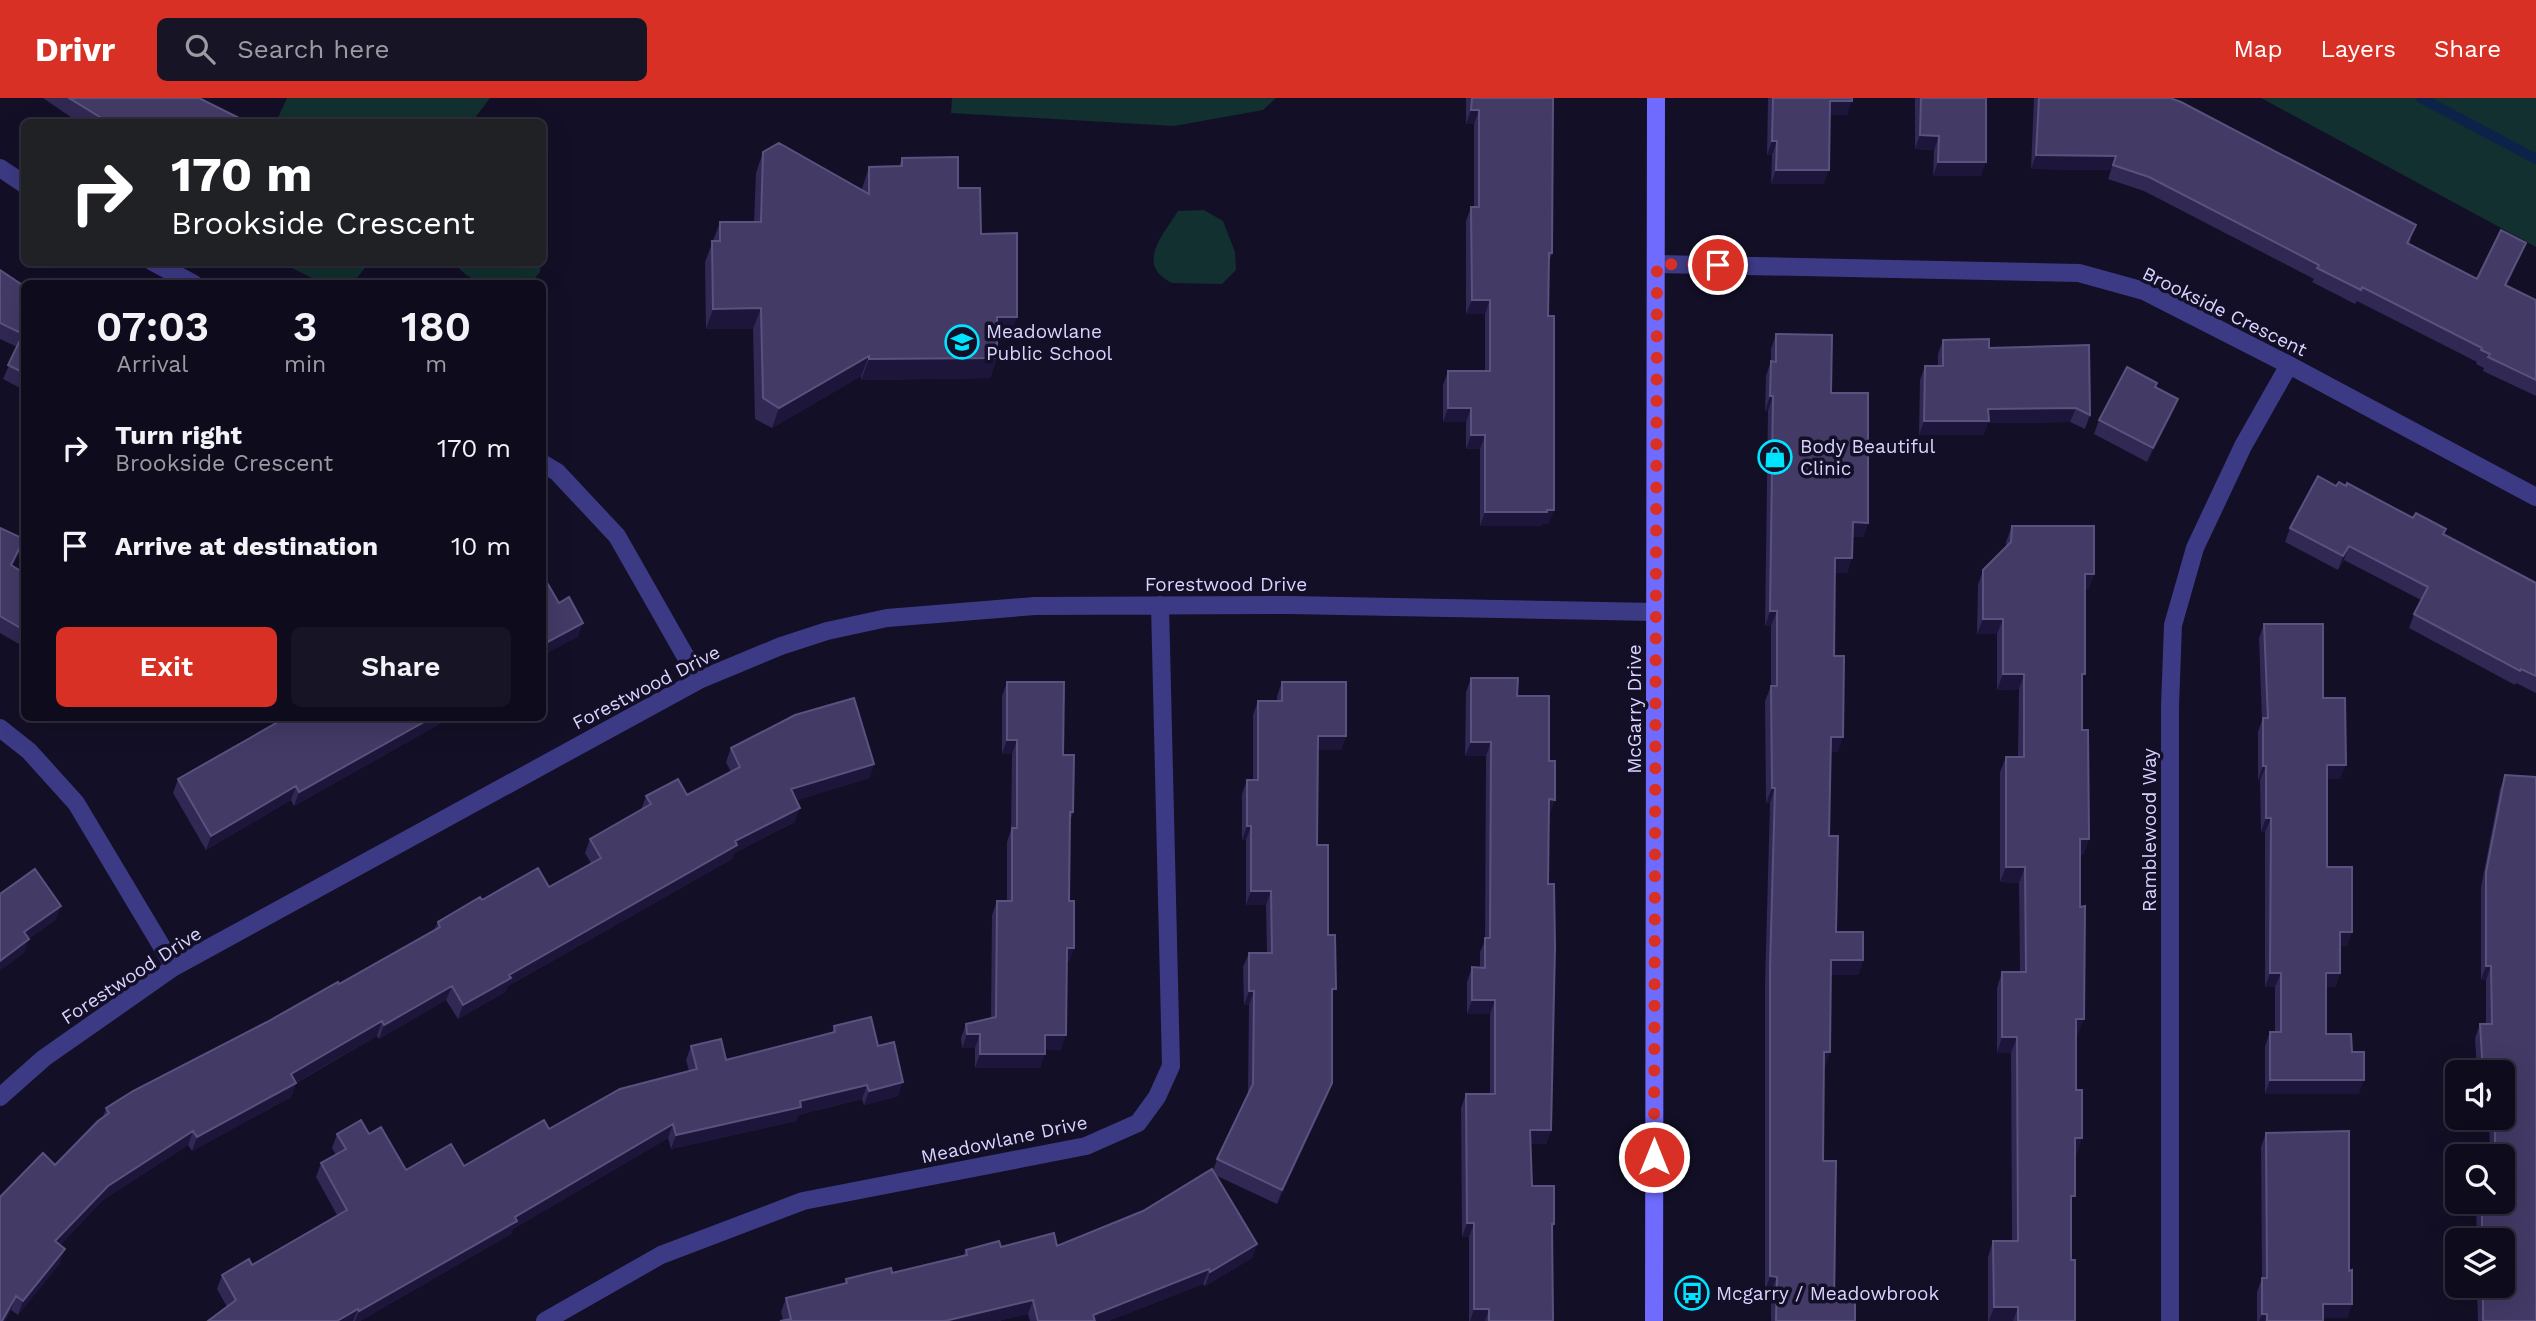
<!DOCTYPE html>
<html lang="en">
<head>
<meta charset="utf-8">
<style>
  body { margin:0; font-family:"Work Sans",sans-serif; background:#171425; color:#f1f3f6; height:100vh; display:flex; flex-direction:column; font-size:26px; white-space:nowrap }
  * { box-sizing:border-box; margin:0 }
  p { font-size:23px; color:#9b9ba3 }
  .icon { flex:none; width:38px; height:38px; fill:none; stroke:currentColor; stroke-width:2; stroke-linecap:round; stroke-linejoin:round }
  .map { position:relative; flex:1; overflow:hidden }
  .panel { position:absolute; left:21px; top:182px; width:525px; height:441px; display:flex; flex-direction:column; background:#0e0b1c; border-radius:10px; box-shadow:0 7px 28px #0002,0 0 0 2px #2e2b3b }
  .panel>* { flex:none }
  .hud { position:absolute; left:21px; top:21px; width:525px; height:147px; border-radius:10px; box-shadow:0 7px 28px #0002,0 0 0 2px #2e2b3b; background:#202124; color:#fff; overflow:hidden }
  .buttons { position:absolute; left:2445px; top:962px; display:grid; gap:14px }
  .buttons a { display:grid; place-items:center; width:70px; height:70px; border-radius:10px; background:#0e0b1c; box-shadow:0 7px 28px #0002,0 0 0 2px #2e2b3b; font-size:35px }
  .pin { position:absolute; display:grid; place-items:center; width:60px; height:60px; color:#fff; margin:-30px; border:4px solid #fff; border-radius:50%; box-shadow:0 2px 7px #0007 }
  .me { position:absolute; width:77px; margin:-38px; rotate:0deg; stroke-linejoin:round; filter:drop-shadow(0 0 5px #0008) }
  .turn { display:flex; align-items:center; gap:24px; height:147px; padding:0 35px; font-size:32px }
  .turn .icon { width:91px; height:91px; stroke-width:2.5 }
  .turn b { display:block; font-size:49px; line-height:60px }
  .eta { display:flex; justify-content:space-evenly; align-items:center; height:119px; text-align:center }
  .eta b { font-size:42px; font-weight:600; line-height:49px }
  .primary-button { display:flex; gap:14px; margin-top:auto; padding:14px 35px }
  .primary-button a { flex:1; height:80px; border-radius:10px; background:#d93025; color:#fff; font-size:28px; font-weight:600; line-height:80px; text-align:center }
  .primary-button a+a { background:#171425; color:#f1f3f6 }
  ul { padding:0; list-style:none }
  li { display:flex; align-items:center; gap:21px; height:98px; padding:0 35px }
  li div { flex:1 }
  li b { display:block; font-size:26px }
  li em { font-style:normal }
  header { display:flex; align-items:center; gap:42px; box-sizing:border-box; height:98px; padding:0 35px; background:#d93025; color:#fff }
  header strong { font-size:33px }
  nav { display:flex; gap:38px; margin-inline-start:auto; font-size:24px }
  .search { width:490px; height:63px; background:#171425; display:flex; align-items:center; gap:18px; box-sizing:border-box; padding:0 24px; border-radius:10px; color:#9b9ba3; font-size:26px }
  .map>svg:first-child { display:block }
  .green { fill:#12302f }
  .lines { fill:none; stroke-linecap:round; stroke-linejoin:round }
  .stream { stroke:#0c2248; stroke-width:10 }
  .street { stroke:#3d3a85; stroke-width:18 }
  .secondary { stroke:#6f6bff; stroke-width:18 }
  .wall { fill:#312854 }
  .shaded-wall { fill:#1d163a }
  .building { fill:#433a66; stroke:#5a527e; stroke-width:2 }
  .route { stroke:#d93025; stroke-width:12; stroke-dasharray:0 21.6 }
  .labels { text-anchor:middle; stroke-width:7; stroke-linejoin:round; paint-order:stroke }
  .street-label { font-size:19px; fill:#d9d4ff; stroke:#130f26 }
  .poi-label { font-size:19px; fill:#d9d4ff; stroke:#130f26; text-anchor:start }
</style>
</head>
<body>
<header>
<strong>Drivr</strong>
<div class="search"><svg class="icon" aria-label="search" viewBox="0 0 24 24"><circle cx="10" cy="10" r="6"/><path d="M15 15l6 6"/></svg>Search here</div>
<nav><a>Map</a><a>Layers</a><a>Share</a></nav>
</header>
<div class="map">
<svg width="2536" height="1223" viewBox="0 0 2536 1223">
  <rect width="100%" height="100%" fill="#130f26"/>
  <!-- green -->
  <path class="green" d="M287,0H490L472,24H276Z
    M952,0H1276L1263,12L1174,28L951,15Z
    M2261,0H2536V149Z
    M1204,112L1223,123L1235,154L1236,172L1222,186L1172,185C1134,167 1164,136 1178,113Z
    M282,165L369,164V165L353,185H322Z
    M460,165V164L541,165L540,174L530,186C504,186 476,191 458,169Z"/>
  <g class="lines">
    <!-- stream -->
    <path class="stream" d="M2421,0L2536,61"/>
    <!-- street -->
    <path class="street" d="M0,70L24,86
      M153,164L194,186
      M1657,166L2079,175L2144,193L2289,267L2536,399
      M542,365L557,374L617,438L699,582
      M0,630L29,653L76,705L174,869
      M0,999L44,960L174,869L699,582L781,548L827,533L887,520L1035,508L1289,507L1655,514
      M545,1223L661,1157L803,1103L1086,1048L1138,1025L1157,999L1171,968L1160,507
      M2170,1223V608L2173,527L2195,450L2243,348L2289,267"/>
    <!-- secondary -->
    <path class="secondary" d="M1654,1223L1656,0"/>
  </g>
  <!-- wall -->
  <path class="wall" d="M43,0H199L247,24H78Z
    M1466,0H1553L1552,155L1549,164V426H1542V428H1480V351H1466V324H1443V287L1448,273H1485V216H1466V123L1471,109H1474V26H1466Z
    M1768,0H1852L1847,17H1830L1824,86H1771L1772,57H1767Z
    M1915,0H1986L1981,78H1933L1934,52L1915,51Z
    M2034,0H2170L2411,141L2409,146L2477,181L2526,145L2520,159L2507,187L2536,202V298L2483,273L2484,270L2476,266L2477,264L2357,203L2355,206L2312,184L2314,181L2144,93L2108,81L2111,72L2031,71Z
    M763,54L862,91L869,69L899,68L902,60L958,90L981,136L1010,239H997V260L990,280L861,282V278L772,330L755,321L753,231H706L705,164L720,124H754L756,75Z
    M0,172L24,188V292L3,281L17,249L0,241Z
    M1776,236L1831,295L1868,425L1863,439H1852L1847,475H1835L1834,558L1838,654H1831L1829,738L1836,834L1863,862L1858,877H1831L1824,969L1823,1063L1834,1204L1855,1223H1771V1193H1765V885L1770,705H1766L1765,603L1771,588V528H1765L1768,313H1765L1766,278L1771,263V251Z
    M1943,242L1989,250L2090,317L2085,331L2070,324L1988,325L1983,337H1919L1920,282L1925,268H1938V256Z
    M2155,290L2172,316L2147,364L2094,336L2099,322Z
    M2336,388L2413,420L2446,431L2444,437L2536,485V595L2516,585L2515,587L2409,530L2414,516L2421,502L2344,462L2338,472L2285,444L2290,430Z
    M2012,428L2094,476L2088,491H2085L2082,582V632L2089,741L2083,757H2080L2078,936L2076,937L2077,1056H2075L2071,1109V1162L2075,1223H1988V1159L1993,1143H2012L2011,955H1997V890L2002,874H2020L2019,785L2000,784V674L2006,659H2018L2019,591L1997,592V536H1977L1978,487L1983,472L2006,449V444Z
    M0,430L24,441L19,455L12,468L24,475V549L0,535Z
    M2264,526L2323,600L2340,681H2327V769L2352,834L2347,848H2340V875L2335,889H2326V936L2352,954L2359,996H2265V948L2270,934H2275V889H2265V734H2261L2260,682H2258V634L2262,622L2259,540Z
    M1471,580L1517,598L1550,716H1549L1548,786L1551,1032L1546,1046H1531L1532,1088L1554,1126L1552,1132L1553,1223H1469V1139H1462L1461,1010L1466,996H1490V916H1467V884L1472,869L1480,870V854L1485,842L1486,658H1465L1466,594Z
    M1007,584L1063,657L1073,714L1070,724L1069,803L1074,850L1069,864H1067L1061,952L1045,951L1040,970H975V950H962L961,940L966,926L991,920L992,817L997,803H1007V744L1011,732L1012,656H1002V598Z
    M1282,584L1346,638L1341,652H1317V747L1328,837L1332,900V985L1327,999L1277,1106L1215,1077L1257,1146L1252,1160L1205,1188L1203,1186L1108,1223H1030L1028,1216L998,1223H780L783,1222L781,1214L786,1200L844,1186L846,1181L892,1175L963,1158L966,1152L1001,1149L1057,1148L1143,1113L1213,1073L1217,1061L1248,996L1249,907H1244L1243,869L1249,855H1267L1266,807H1246V742H1242V696L1247,682H1253V617L1258,603H1277V598Z
    M285,620H450L294,708L291,702L206,752L173,695L178,681Z
    M731,650L874,666L869,680L796,702L795,724L734,755L732,761L508,888L505,894L458,921L446,902L379,941L377,938L296,985L291,999L192,1053L188,1047L103,1102L60,1147V1165L18,1217L11,1212L5,1223H0L103,1019L106,1010L339,886L434,832L438,824L482,802L549,789L591,765L585,755L590,741L641,712L646,698L687,697L731,674L726,664Z
    M2505,677L2536,1223H2478L2477,1188H2502V1143H2477L2476,1104H2502V1059H2479L2481,1053H2490L2489,1020H2502V975H2477L2475,940L2480,926H2486V882H2481V789L2500,691Z
    M834,928L878,948L898,998L864,1007L862,1001L798,1017L796,1023L671,1051L668,1040L513,1131L511,1136L360,1223H208L227,1209L217,1191L222,1177L252,1167L337,1117L316,1079L321,1065L336,1057L332,1050L337,1036H369L406,1072L464,1068L549,1031L689,973L686,962L691,948L726,962L832,935Z
    M2266,1035L2349,1173L2352,1206L2347,1220H2323V1223H2257V1194L2262,1180L2261,1049Z"/>
  <!-- shaded-wall -->
  <path class="shaded-wall" d="M1830,3H1852L1847,17H1825Z
    M1471,12H1479L1474,26H1466Z
    M1920,37L1939,38L1934,52L1915,51Z
    M1772,43H1777L1772,57H1767Z
    M2036,57L2116,58L2111,72L2031,71Z
    M1938,64H1986L1981,78H1933Z
    M1776,72H1829L1824,86H1771Z
    M2526,145L2520,159L2500,201L2505,187Z
    M1472,202H1490L1485,216H1466Z
    M761,210L753,231H706L713,211Z
    M997,219H1017L1010,239H989Z
    M869,258L861,278L772,330L779,310Z
    M997,260L990,280L861,282L869,261Z
    M1770,298H1773L1768,313H1765Z
    M2178,301L2172,316L2147,364L2153,350Z
    M1448,310H1471L1466,324H1443Z
    M2076,310L2070,324L1988,325L1983,337H1919L1924,323L1988,311Z
    M1471,337H1485L1480,351H1466Z
    M1554,412L1549,426H1542V428H1480L1485,414Z
    M1853,424L1868,425L1863,439H1847Z
    M24,441L19,455L6,481L11,467Z
    M2349,448L2344,462L2338,472L2343,458Z
    M1835,460H1852L1847,475H1830Z
    M2085,476H2094L2088,491H2079Z
    M1770,513H1777L1771,528H1765Z
    M1983,521H2003L1997,536H1977Z
    M583,525L578,539L542,558V547Z
    M2003,576H2024L2019,591L1997,592Z
    M431,620H450L294,708L299,694Z
    M1318,638H1346L1341,652H1312Z
    M1831,639H1843L1838,654H1826Z
    M1007,642H1017L1012,656H1002Z
    M1471,644H1491L1486,658H1465Z
    M874,666L869,680L786,706L791,691Z
    M2327,667H2346L2340,681H2321Z
    M2263,668H2266L2260,682H2258Z
    M296,688L291,702L206,752L211,738Z
    M1772,690H1775L1770,705H1766Z
    M1549,701L1555,702L1550,716L1544,715Z
    M800,710L795,724L734,755L732,761L508,888L505,894L458,921L463,907L509,877L735,743Z
    M2266,720H2271L2265,734H2261Z
    M1247,728H1251L1246,742H1242Z
    M2080,741H2089L2083,757H2075Z
    M2006,769H2025L2019,785L2000,784Z
    M1251,793H1271L1266,807H1246Z
    M61,808L56,822L19,848L24,834Z
    M2340,834H2352L2347,848H2335Z
    M29,841L24,855L0,873V863Z
    M1067,850H1074L1069,864H1062Z
    M1831,862H1863L1858,877H1826Z
    M2486,868H2491L2486,882H2481Z
    M2270,875H2281L2275,889H2265Z
    M2326,875H2340L2335,889H2321Z
    M452,888L446,902L379,941L384,927Z
    M1249,893H1254L1249,907H1244Z
    M1472,902H1495L1490,916H1467Z
    M2076,921H2084L2078,936L2070,937Z
    M382,923L377,938L286,990L291,976Z
    M967,936H980L975,950H962Z
    M1045,937H1066L1061,952L1039,951Z
    M2002,939H2017L2011,955H1997Z
    M1824,954H1830L1825,969H1819Z
    M980,956H1045L1040,970H975Z
    M2270,982H2364L2359,996H2265Z
    M903,984L898,998L864,1007L869,993Z
    M296,985L291,999L192,1053L197,1039Z
    M1332,985L1327,999L1277,1106L1282,1092Z
    M867,987L862,1001L798,1017L796,1023L671,1051L676,1037L800,1003Z
    M673,1026L668,1040L513,1131L511,1136L360,1223H355L359,1213Z
    M1530,1032H1551L1546,1046H1525Z
    M193,1033L188,1047L103,1102L50,1157L55,1143L108,1088Z
    M2075,1040H2082L2077,1056H2069Z
    M1467,1125H1474L1469,1139H1462Z
    M1257,1146L1252,1160L1205,1188L1210,1174Z
    M65,1151L60,1165L18,1217L23,1203Z
    M1209,1171L1203,1186L1108,1223H1091L1093,1217Z
    M1770,1178L1777,1179L1771,1193H1765Z
    M16,1198L11,1212L5,1223H2Z
    M1033,1202L1028,1216L998,1223H945Z
    M2323,1206H2352L2347,1220H2317Z
    M1994,1209H2018L2013,1223H1989Z
    M358,1211L353,1223H337Z
    M1474,1211H1489L1485,1223H1470Z
    M2262,1216H2267L2265,1223H2259Z"/>
  <!-- building -->
  <path class="building" d="M69,0H199L247,24H108Z
    M1472,0H1553L1552,155H1549L1548,218H1554V412H1547V414H1485V337H1471V310H1448V273H1490V202H1472L1471,109H1479V12H1471Z
    M1773,0H1852V3H1830L1829,72H1776L1777,43H1772Z
    M1921,0H1986V64H1938L1939,38L1920,37Z
    M2039,0H2170L2181,4L2416,127L2407,145L2477,181L2501,132L2526,145L2505,187L2536,202V282L2488,259L2490,256L2481,252L2482,250L2362,189L2361,192L2317,170L2319,167L2149,79L2113,67L2116,58L2036,57Z
    M779,45L869,96V69L902,68V60L958,59V90H980L981,136L1017,135V219H997V260L869,261V258L779,310L763,300L761,210L713,211L712,143H720V124H761L763,54Z
    M0,172L24,188V275L8,267L23,236L0,225Z
    M1776,236L1832,237L1831,295H1868V425L1853,424L1852,460H1835L1834,558H1844L1843,639H1831L1829,738H1838L1836,834H1863V862H1831L1830,954H1824L1823,1063H1836L1834,1204H1855V1223H1776L1777,1179L1770,1178V870L1775,690H1772L1771,588H1777V513H1770L1773,298H1770L1771,263L1776,264Z
    M1989,241V250L2089,247L2090,317L2076,310L1988,311L1989,323H1924L1925,268H1943V242Z
    M2127,269L2157,285L2155,289L2178,301L2153,350L2099,322Z
    M2318,378L2336,388L2339,384L2346,388L2347,385L2413,420L2416,415L2446,431L2443,436L2536,485V578L2521,571L2520,573L2414,516L2428,489L2349,448L2343,458L2290,430Z
    M2012,428H2094V476H2085V576H2082V632H2088L2089,741H2080V809L2085,808L2084,921H2076V992H2082V1040H2075V1098H2071V1162H2075V1223H2018V1209H1994L1993,1143H2018L2017,939H2002V874H2026L2025,769H2006V659H2024V576H2003V521H1983V472L2011,444Z
    M0,430L24,441L11,467L24,475V532L0,518Z
    M542,476L559,505L569,499L583,525L542,547Z
    M2264,526H2323V600H2345L2346,667H2327V769H2352V834H2340V875H2326V936H2351L2352,954H2364V982H2270V934H2281V875H2270L2271,720H2266V668H2263V620H2268Z
    M1471,580H1518L1517,598H1549V663H1555V702L1549,701L1548,786H1554L1555,849L1551,1032H1530L1532,1088H1554V1126H1552L1553,1223H1489V1211H1474V1125H1467L1466,996H1495V902H1472V869L1485,870V840H1490L1491,644H1471Z
    M1007,584H1064L1063,657H1074L1073,714H1070L1069,803H1074V850H1067L1066,937H1045V956H980V936H967L966,926L996,919L997,803H1012V730H1017V642H1007Z
    M1282,584H1346V638H1318L1317,747H1328V837H1335L1336,891H1332V985L1282,1092L1217,1061L1253,986L1254,893H1249V855H1272L1271,793H1251V728H1247V682H1258V603H1282Z
    M854,600L874,666L791,691L800,710L735,743L737,747L509,877L511,880L463,907L452,888L384,927L382,923L291,976L296,985L197,1039L193,1033L108,1088L55,1143L65,1151L23,1203L16,1198L2,1223H0V1099L43,1055L55,1067L98,1023L109,1015L106,1010L133,993L267,924L338,884L339,886L440,829L438,824L480,799L482,802L538,770L549,789L601,760L590,741L651,706L646,698L678,681L687,697L740,669L731,650L795,617Z
    M285,620H431L299,694L296,688L211,738L178,681Z
    M2505,677L2536,679V1223H2483V1188H2502V1143H2482V1104H2502V1059H2481V1053H2495V1020H2502V975H2483L2480,926H2492L2491,868H2486V774Z
    M35,771L61,808L24,834L29,841L0,863V796Z
    M871,919L878,948L894,944L903,984L869,993L867,987L800,1003L801,1009L676,1037L673,1026L515,1119L517,1123L359,1213L358,1211L337,1223H208L236,1202L222,1177L249,1161L252,1167L347,1112L321,1065L346,1051L337,1036L361,1022L369,1036L381,1029L406,1072L451,1046L464,1068L544,1022L549,1031L620,991L697,971L691,948L721,941L726,962L835,934L834,928Z
    M2349,1033V1173L2352,1172V1206H2323V1223H2267V1216H2262V1180H2267L2266,1035Z
    M1212,1071L1257,1146L1210,1174L1209,1171L1093,1217L1095,1223H1038L1033,1202L945,1223H780L791,1221L786,1200L847,1185L846,1181L891,1170L892,1175L967,1157L966,1152L999,1143L1001,1149L1054,1135L1057,1148L1143,1113Z"/>
  <g class="lines">
    <!-- route -->
    <path class="route" d="M1654,1059L1657,166L1718,167"/>
  </g>
  <!-- icons -->
  <defs>
    <symbol id="school-ring" viewBox="-11 -11 22 22"><circle r="9.5" fill="#130f26" stroke="#00e5ff" stroke-width="1.5"/><path d="M0-5L7-2L0 1L-7-2ZM-4 1L0 2.5L4 1V4Q0 6-4 4Z" fill="#00e5ff"/></symbol>
    <symbol id="shop-ring" viewBox="-11 -11 22 22"><circle r="9.5" fill="#130f26" stroke="#00e5ff" stroke-width="1.5"/><path d="M-5-2.5h2.3a2.7 3.5 0 0 1 5.4 0H5L5.5 6h-11ZM-1.5-2.5h3a1.5 2.3 0 0 0-3 0Z" fill="#00e5ff"/></symbol>
    <symbol id="bus-ring" viewBox="-11 -11 22 22"><circle r="9.5" fill="#130f26" stroke="#00e5ff" stroke-width="1.5"/><path d="M-5-6H5V4H4V6H2V4H-2V6H-4V4H-5ZM-3.5-4V0h7V-4ZM-3.5 1.2v1.5H-2V1.2ZM2 1.2v1.5H3.5V1.2Z" fill="#00e5ff"/></symbol>
  </defs>
  <g fill-rule="evenodd">
    <use href="#school-ring" x="943" y="225" width="38" height="38"/>
    <use href="#shop-ring" x="1756" y="340" width="38" height="38"/>
    <use href="#bus-ring" x="1673" y="1176" width="38" height="38"/>
  </g>
  <g class="labels">
    <!-- street labels -->
    <g class="street-label">
      <text transform="translate(2225 213) rotate(26)" y="7">Brookside Crescent</text>
      <text x="1226" y="493">Forestwood Drive</text>
      <text transform="translate(646 589) rotate(-27)" y="7">Forestwood Drive</text>
      <text transform="translate(1634 611) rotate(-90)" y="7">McGarry Drive</text>
      <text transform="translate(2149 732) rotate(-90)" y="7">Ramblewood Way</text>
      <text transform="translate(131 877) rotate(-33)" y="7">Forestwood Drive</text>
      <text transform="translate(1004 1041) rotate(-12)" y="7">Meadowlane Drive</text>
    </g>
    <!-- poi labels -->
    <g class="poi-label">
      <text x="986" y="240">Meadowlane<tspan x="986" dy="22">Public School</tspan></text>
      <text x="1800" y="355">Body Beautiful<tspan x="1800" dy="22">Clinic</tspan></text>
      <text x="1716" y="1202">Mcgarry / Meadowbrook</text>
    </g>
  </g>
</svg>
<div class="buttons">
<a><svg class="icon" aria-label="sound" viewBox="0 0 24 24"><path d="M4 9h4l5-4v14l-5-4H4zM17 9q2 3 0 6"/></svg></a>
<a><svg class="icon" aria-label="search" viewBox="0 0 24 24"><circle cx="10" cy="10" r="6"/><path d="M15 15l6 6"/></svg></a>
<a><svg class="icon" aria-label="layers" viewBox="0 0 24 24"><path d="M12 4l9 5-9 5-9-5zM3 14l9 5 9-5"/></svg></a>
</div>
<div class="pin" style="left:1718px;top:167px;background:#d93025"><svg class="icon" aria-label="arrive" viewBox="0 0 24 24"><path d="M6 21V4h12l-3 4 3 4H6"/></svg></div>
<svg class="me" style="left:1654px;top:1059px" viewBox="-20 -20 40 40"><circle r="17" fill="#d93025" stroke="#fff" stroke-width="3"/><path d="M0-11L8 9 0 5-8 9z" fill="#fff"/></svg>
<div class="hud">
<div class="turn"><svg class="icon" aria-label="right" viewBox="0 0 24 24"><path d="M7 20v-9h11M14 6l5 5-5 5"/></svg><div><b>170 m</b>Brookside Crescent</div></div>
</div>
<section class="panel">
<div class="eta">
<div><b>07:03</b><p>Arrival</p></div>
<div><b>3</b><p>min</p></div>
<div><b>180</b><p>m</p></div>
</div>
<ul>
<li><svg class="icon" aria-label="right" viewBox="0 0 24 24"><path d="M7 20v-9h11M14 6l5 5-5 5"/></svg><div><b>Turn right</b><p>Brookside Crescent</p></div><em>170 m</em></li>
<li><svg class="icon" aria-label="arrive" viewBox="0 0 24 24"><path d="M6 21V4h12l-3 4 3 4H6"/></svg><div><b>Arrive at destination</b></div><em>10 m</em></li>
</ul>
<div class="primary-button"><a>Exit</a><a>Share</a></div>
</section>
</div>
</body>
</html>
